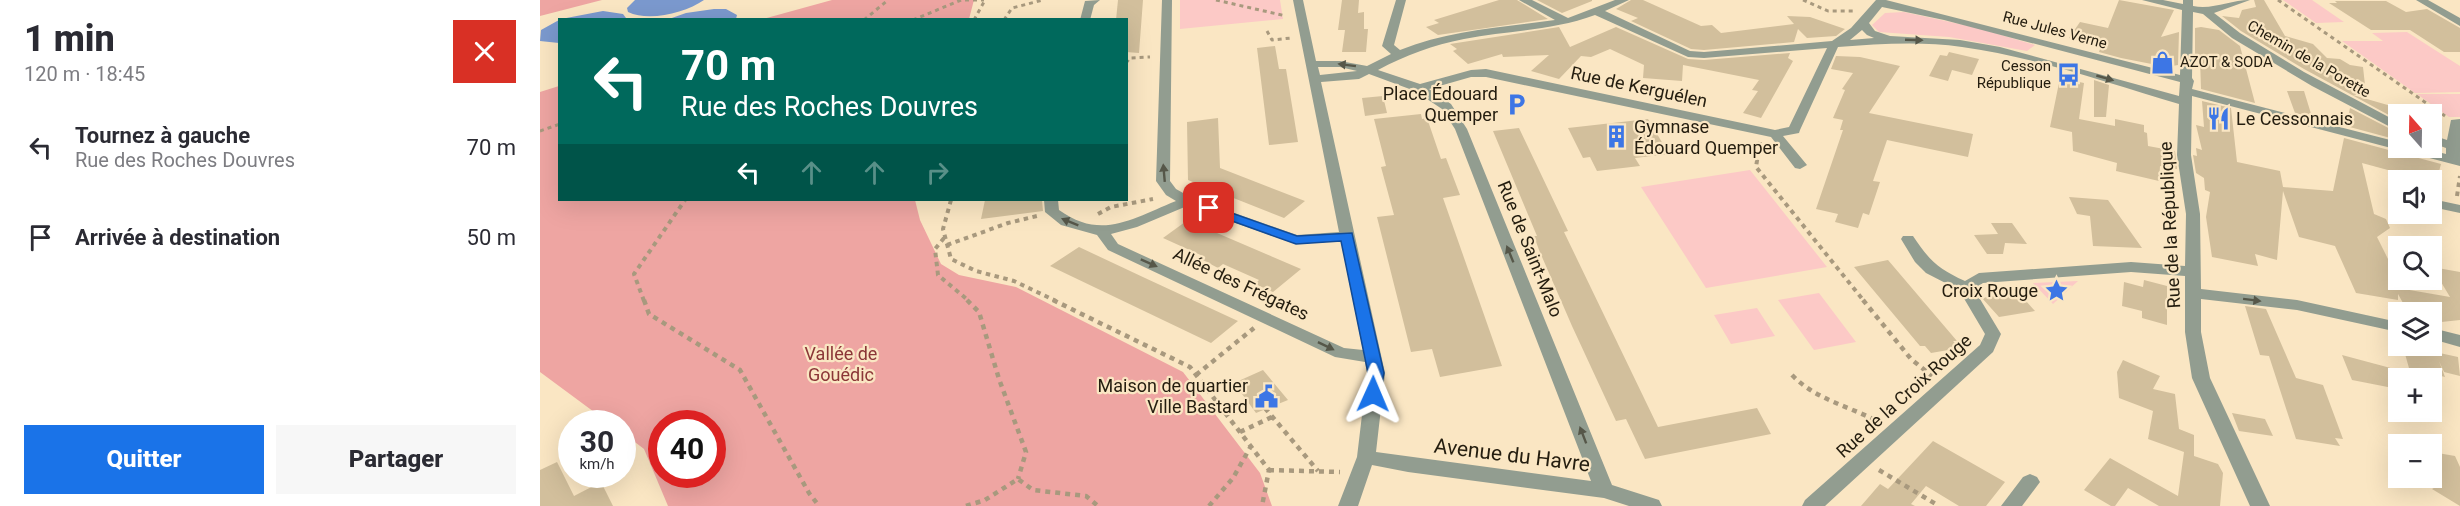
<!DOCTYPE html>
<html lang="fr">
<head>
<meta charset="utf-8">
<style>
  body { margin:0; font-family:Roboto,sans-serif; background:#f7f7f7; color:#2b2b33; height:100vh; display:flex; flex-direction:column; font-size:22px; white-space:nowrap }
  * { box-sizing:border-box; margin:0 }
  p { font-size:20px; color:#7c7c81 }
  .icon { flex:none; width:33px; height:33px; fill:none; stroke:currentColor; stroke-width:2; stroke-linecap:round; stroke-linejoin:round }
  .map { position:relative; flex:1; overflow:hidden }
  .drawer { display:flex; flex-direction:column; background:#fff; width:540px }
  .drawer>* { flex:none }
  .top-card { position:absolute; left:18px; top:18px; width:570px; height:183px; border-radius:0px; box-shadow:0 6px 24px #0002; background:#00695c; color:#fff; overflow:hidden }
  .needle { width:39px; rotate:340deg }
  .controls { position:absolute; left:1848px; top:104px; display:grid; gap:12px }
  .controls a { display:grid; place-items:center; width:54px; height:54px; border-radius:0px; background:#fff; box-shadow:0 6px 24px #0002; font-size:30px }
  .speed { position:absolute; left:18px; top:410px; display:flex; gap:12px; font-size:30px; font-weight:700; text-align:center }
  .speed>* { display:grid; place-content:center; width:78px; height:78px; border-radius:50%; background:#fff; box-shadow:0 6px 24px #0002; line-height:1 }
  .speed small { font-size:15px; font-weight:400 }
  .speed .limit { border:9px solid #d22; background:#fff; color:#111 }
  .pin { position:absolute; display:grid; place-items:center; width:51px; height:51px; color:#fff; margin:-26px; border-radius:12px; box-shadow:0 3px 9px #0006 }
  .me { position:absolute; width:66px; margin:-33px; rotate:1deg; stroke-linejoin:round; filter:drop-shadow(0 0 4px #0008) }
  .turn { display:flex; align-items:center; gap:21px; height:126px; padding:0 24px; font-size:27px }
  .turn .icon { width:78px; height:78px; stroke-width:2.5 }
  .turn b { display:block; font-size:42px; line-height:51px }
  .lanes { display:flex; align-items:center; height:57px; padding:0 24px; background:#0003; justify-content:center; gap:30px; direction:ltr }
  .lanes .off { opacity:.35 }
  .round { display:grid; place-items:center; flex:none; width:63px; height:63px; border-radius:0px; background:#f7f7f7 }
  .headline { display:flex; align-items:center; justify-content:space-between; height:102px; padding:0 24px }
  h1 { font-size:36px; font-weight:800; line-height:45px }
  .action { display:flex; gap:12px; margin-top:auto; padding:12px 24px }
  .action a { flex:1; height:69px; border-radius:0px; background:#1a73e8; color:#fff; font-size:24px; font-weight:800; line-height:69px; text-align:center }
  .action a+a { background:#f7f7f7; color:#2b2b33 }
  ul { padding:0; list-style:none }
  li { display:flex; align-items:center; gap:18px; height:90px; padding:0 24px }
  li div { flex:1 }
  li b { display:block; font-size:22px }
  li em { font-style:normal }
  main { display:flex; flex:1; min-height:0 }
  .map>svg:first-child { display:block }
  .green { fill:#fcc9c6 }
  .forest { fill:#eea5a2; fill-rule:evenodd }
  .water { fill:#7b99ce }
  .building { fill:#d2bf9c }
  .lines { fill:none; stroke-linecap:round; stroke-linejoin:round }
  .path-far2 { stroke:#a8997e; stroke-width:3; stroke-dasharray:4 4; stroke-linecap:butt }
  .path-far1 { stroke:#a8997e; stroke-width:4; stroke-dasharray:4.5 4.5; stroke-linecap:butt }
  .path { stroke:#a8997e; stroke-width:4.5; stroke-dasharray:5 5; stroke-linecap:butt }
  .minor { fill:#929d90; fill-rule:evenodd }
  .oneway { fill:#565749 }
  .route { fill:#1a73e8; stroke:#114b97; stroke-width:1.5 }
  .labels { text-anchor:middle; stroke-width:4.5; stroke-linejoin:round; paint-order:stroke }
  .far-street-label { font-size:15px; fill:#241d0f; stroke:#fae6c3 }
  .far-poi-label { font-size:15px; fill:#241d0f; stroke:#fae6c3; text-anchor:start }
  .street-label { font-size:18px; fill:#241d0f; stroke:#fae6c3 }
  .poi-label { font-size:18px; fill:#241d0f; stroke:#fae6c3; text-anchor:end }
  .park-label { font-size:18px; fill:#8b3637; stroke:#fae6c3 }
  .near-street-label { font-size:21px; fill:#241d0f; stroke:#fae6c3 }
</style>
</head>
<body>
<main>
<section class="drawer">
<div class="headline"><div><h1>1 min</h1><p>120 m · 18:45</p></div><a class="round" style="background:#d93025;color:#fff"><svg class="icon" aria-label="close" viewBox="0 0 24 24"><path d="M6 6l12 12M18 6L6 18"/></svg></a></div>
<ul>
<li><svg class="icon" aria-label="left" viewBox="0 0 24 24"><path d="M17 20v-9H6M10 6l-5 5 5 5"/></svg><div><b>Tournez à gauche</b><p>Rue des Roches Douvres</p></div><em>70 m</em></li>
<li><svg class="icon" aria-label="arrive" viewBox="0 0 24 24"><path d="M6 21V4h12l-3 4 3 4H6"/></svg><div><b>Arrivée à destination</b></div><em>50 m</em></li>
</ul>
<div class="action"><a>Quitter</a><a>Partager</a></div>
</section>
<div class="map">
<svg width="1920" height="506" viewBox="0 0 1920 506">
  <rect width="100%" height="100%" fill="#fae6c3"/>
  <!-- green -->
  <path class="green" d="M640,0H740L743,19L640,29Z
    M1743,0H1772L1804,22L1776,23Z
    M1364,12L1438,28L1495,45L1487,51L1409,37L1339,32L1332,25L1345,13Z
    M1867,32L1920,66V92L1875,93L1802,41H1843L1832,33Z
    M1877,94H1920V117H1909Z
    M1210,170L1287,267L1166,288L1101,187Z
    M1538,281L1513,304L1493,283Z
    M1279,293L1316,342L1274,350L1238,300Z
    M1217,308L1235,336L1191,344L1174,315Z"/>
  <!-- forest -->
  <path class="forest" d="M0,0H62L0,16Z
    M292,0H434L429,19H223Z
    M19,86L20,200H375L380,220L401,264L419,275L476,287L643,372L720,473L732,506H128L104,449L83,433L82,423H69L0,372V92ZM122,423H172V474H122Z"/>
  <!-- water -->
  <path class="water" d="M95,0H164C145,13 109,22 88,12L87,8Z
    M174,9H186L197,15L196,19H129L146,13Z
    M63,11L83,14L86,18L85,20L21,19Z
    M19,20V43L0,41L1,30Z"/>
  <!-- building -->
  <path class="building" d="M578,0H603L599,53L586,52V20H576Z
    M802,0H819L818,13L824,12V29H828L826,52H802L805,30H798Z
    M959,0H977L1008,19L898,35L886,27L899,23L894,20Z
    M997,0H1052V1L1022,13Z
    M1091,0H1103L1161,26L1172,25L1181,33L1254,24L1247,16L1270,17L1305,29L1296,36L1267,38L1258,29L1254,42L1164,50L1151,49L1091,21L1098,18L1076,9Z
    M1579,0L1634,10L1621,37L1639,32L1638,65L1627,67L1581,58L1559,52L1561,46L1529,38L1540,22L1568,28Z
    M1714,0H1724L1745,36L1773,44L1787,58L1800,59L1810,65L1823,67L1826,94L1813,95L1858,108V120L1764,69L1701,31L1682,16L1699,18L1702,10L1716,7Z
    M1795,1H1846L1866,12L1887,9L1920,28V52H1904L1870,30H1831L1789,3H1797Z
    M1019,27L1030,47L1076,27L1148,59L1164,60L1250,53L1248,58L1253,61L1221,118L1203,113L1218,91L1212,90L1219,80L1143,65L1142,81L1103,78L1104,65L1070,49L1051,57L1041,56L1019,79L991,71L1009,55L963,57L962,54L928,64L913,51L917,49L910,44Z
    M1661,27L1679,30L1700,46L1715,103L1661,89L1660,59L1655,61V28Z
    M735,46L739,69H746L758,142L729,145L717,48Z
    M1409,52L1439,59L1432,75L1412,70L1408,81L1389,76L1400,55L1407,56Z
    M1296,56L1320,57L1360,66L1329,113L1433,134L1428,157L1347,140L1333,181L1340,182L1329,215L1323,213L1318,228L1295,222L1298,214L1276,209L1303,130H1300L1303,120L1293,118L1305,90L1302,89L1313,73L1291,69Z
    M1520,78L1544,83L1539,119L1575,126V119L1604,125V132L1607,133L1608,146L1635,151L1637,169L1620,166L1619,181L1576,171L1577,163L1533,151L1532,132L1510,127Z
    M1554,80L1569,85L1566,117H1554Z
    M1747,91H1764L1772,117L1755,113Z
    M843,96L847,113L825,116L822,98Z
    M1662,101L1691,108L1697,162L1740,171L1743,187L1793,191L1804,138L1901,164L1896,183L1822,163L1834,214L1846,219L1850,228L1837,237L1849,261L1858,262V288L1910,297L1892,267L1920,272V320L1892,323V312H1868L1858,294V300L1816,293L1795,246L1759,237L1743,191L1737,260L1715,254L1718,266L1672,257L1666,217L1670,192L1665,190L1664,178L1656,173L1653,155L1657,156L1656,148L1662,150L1656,125L1664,127Z
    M1810,108L1858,133V140L1806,126Z
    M881,114L882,119L887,118L901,159L906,158L920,195L903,198L962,366L900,377L892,349L871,352L837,217L854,215L841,167L846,166L834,119Z
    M678,118L680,168L765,201L744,218L648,180L647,122Z
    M1108,119L1129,154L1095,158L1100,166L1057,171L1050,157L1043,158L1028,128Z
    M979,128L1028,231L1024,232L1118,427L1217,408L1231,434L1105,459L1086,419L1076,421L1032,326L999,250L994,236H997L953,131Z
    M1529,197L1568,200L1602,248L1553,246L1550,216L1537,214Z
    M445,200H502L503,211L441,219Z
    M645,222L653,226L656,224L761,269L733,292L715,284L719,280L683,264L678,268L661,259L665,257L623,238Z
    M1451,223H1472L1487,244L1465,243L1463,254H1447L1434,235L1458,234Z
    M539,247L605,278L698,321L671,343L510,266Z
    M1348,260L1417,341H1413L1420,348L1391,353L1385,346H1380L1314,267Z
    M1604,280L1627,286V325L1602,318V311L1582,306L1584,282L1603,287Z
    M1478,292L1495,311L1459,317L1442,298Z
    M1705,306L1726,309L1756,378L1783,385L1803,439L1795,438L1800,446L1756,439L1729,356L1720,355Z
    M1863,347L1897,356L1895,352L1918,357L1920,376L1904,372L1899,361L1905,377L1869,368Z
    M1802,355L1858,370V389L1812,380Z
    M1583,360L1620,376L1613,389L1635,394L1639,429L1654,435V456L1678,464L1683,473L1680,506H1619L1588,488L1575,506H1571L1544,490L1570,458L1638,496L1644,452L1608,439L1613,411L1579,398L1577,372Z
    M723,370L748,400L716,413L694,383Z
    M1692,413L1725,419L1733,436L1699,431Z
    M1393,441L1465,482L1446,506H1419L1386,486L1371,504L1375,506H1321L1340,484L1348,489Z
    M1892,452L1915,456L1920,467V506L1892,489L1901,484L1892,464Z
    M17,462L34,496L61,482L73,506H0V470Z"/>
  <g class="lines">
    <!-- path-far2 -->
    <path class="path-far2" d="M676,0L746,16
      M1263,0L1288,11H1313
      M1738,0L1905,116
      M324,20L348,0
      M373,20L421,0H444
      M434,20L445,0
      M464,20L472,8L503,0
      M727,31L732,40L751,38
      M586,63L590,58L610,57
      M0,131L20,124"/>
    <!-- path-far1 -->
    <path class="path-far1" d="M1220,142L1216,167L1324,301
      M1917,196L1920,176
      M411,200L403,229L411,259L436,271L474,281L516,301
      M558,214L571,207L613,199
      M404,238L395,249L398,275L429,301
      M407,245L468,223L497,216
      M104,301L94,274L145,200"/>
    <!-- path -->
    <path class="path" d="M104,300L109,314L200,370L269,493L279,506
      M427,300L439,312L459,379L486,452L478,479
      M513,300L650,367L729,470L722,506
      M1323,300L1371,359L1392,376
      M656,375L714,328
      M1252,375C1276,400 1309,406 1339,422
      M725,408L778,471
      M700,432L732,417
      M729,470L800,472
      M1339,470L1399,506
      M426,506L445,500L478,479L493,490L546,496L558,506
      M669,506L693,478L711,446"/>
    <!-- minor -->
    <path class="minor" d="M560,0L554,5L550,20H540L545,1Z
      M622,0H632L630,181L636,189L652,198L757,235L799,232L753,0H763L776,61H800L827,66L851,54L842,46L856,0H866L854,45L860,50C909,30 964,27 1015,20L979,0H992L1028,18L1075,0H1089L1065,11L1150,51L1164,52L1292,41L1311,28L1336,0H1346L1640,75L1642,10L1602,0H1623L1643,4V0H1653V6C1673,10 1690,0 1710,0L1674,13L1700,33L1764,72L1858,122V131L1772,86L1692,38L1663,14L1653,12L1652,78L1654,81L1652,89L1858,142V147H1878L1906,154V148L1892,143V135L1907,140L1911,120L1920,119V166L1652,96L1651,155L1660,214L1661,289L1757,300L1858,322V332L1757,310L1661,299V332L1670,378L1730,506H1710L1652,378L1645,332V276L1591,272L1443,283L1434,289L1461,334L1453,352L1285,506H1262L1265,500L1440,345L1445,334L1419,290L1386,273L1375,262L1361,239L1363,236H1373C1389,260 1398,269 1425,281L1439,273L1591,262L1645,266L1646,214L1637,155L1639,104C1570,84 1492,56 1422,47C1380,41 1339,44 1298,47L1260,130L1259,133L1243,136L1267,165L1260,169L1255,168L1231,137L946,77H931L889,89L911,104L927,129L1072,485L1119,500L1122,506H1089L1064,498L868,472L832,465L818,506H798L817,457L827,373L825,362L795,357L568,250L557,235L521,225L505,212L504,200H518L519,210C562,241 593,218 636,201L626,195L616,181ZM1342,7L1404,20L1640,82L1639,96L1460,47L1420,40L1350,36L1335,31L1329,23ZM1055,15L1148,57L1164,58L1287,48L1249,127L1235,130L946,69L931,70L880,84L838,70C866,55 893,45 924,39C969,30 1012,31 1055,15ZM1322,30L1327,35L1334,38L1310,40ZM778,67H800L817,71L780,75ZM829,74L875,91L902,109L915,129L1051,481L836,452L845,373L781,82L819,79ZM647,206L756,244L801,241L823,350L804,348L578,244L571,234L597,227Z
      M1876,0H1888L1920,18V26Z
      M1892,199L1920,205V213L1892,207Z
      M1892,328L1920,335V347L1892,339Z
      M1490,474L1497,477L1500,482L1482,506H1461L1483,477Z"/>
  </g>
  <!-- one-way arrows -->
  <defs><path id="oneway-solid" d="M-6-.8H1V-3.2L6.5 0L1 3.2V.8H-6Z" transform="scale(1.5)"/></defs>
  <g class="oneway">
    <use href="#oneway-solid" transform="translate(1374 40) rotate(2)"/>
    <use href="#oneway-solid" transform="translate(807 65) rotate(-173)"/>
    <use href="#oneway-solid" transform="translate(1565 78) rotate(16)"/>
    <use href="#oneway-solid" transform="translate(624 173) rotate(-95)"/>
    <use href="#oneway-solid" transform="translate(530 222) rotate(-158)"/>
    <use href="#oneway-solid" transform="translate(970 254) rotate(-112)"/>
    <use href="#oneway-solid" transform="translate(609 263) rotate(24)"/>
    <use href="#oneway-solid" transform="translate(1712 300) rotate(7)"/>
    <use href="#oneway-solid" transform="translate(786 346) rotate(26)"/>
    <use href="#oneway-solid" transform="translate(1043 435) rotate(-111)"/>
  </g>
  <!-- route -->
  <path class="route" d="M669,205L757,236L812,233L844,373L839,398H828L825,394L828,373L801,241L756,244L664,211L662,208Z"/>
  <!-- icons -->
  <defs>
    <symbol id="shop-bare" viewBox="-9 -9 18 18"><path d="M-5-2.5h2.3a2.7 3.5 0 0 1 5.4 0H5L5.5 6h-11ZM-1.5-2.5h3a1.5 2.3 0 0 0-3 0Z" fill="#3d76e5" stroke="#fae6c3" stroke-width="2.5" paint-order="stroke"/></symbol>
    <symbol id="bus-bare" viewBox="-9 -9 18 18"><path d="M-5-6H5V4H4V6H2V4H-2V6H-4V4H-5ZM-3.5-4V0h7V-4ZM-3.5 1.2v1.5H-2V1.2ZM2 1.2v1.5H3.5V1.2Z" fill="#3d76e5" stroke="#fae6c3" stroke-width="2.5" paint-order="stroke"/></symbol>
    <symbol id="parking-bare" viewBox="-9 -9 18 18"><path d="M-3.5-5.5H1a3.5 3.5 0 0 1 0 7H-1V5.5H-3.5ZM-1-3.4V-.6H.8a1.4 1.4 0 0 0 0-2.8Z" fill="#3d76e5" stroke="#fae6c3" stroke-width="2.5" paint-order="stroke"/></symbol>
    <symbol id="restaurant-bare" viewBox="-9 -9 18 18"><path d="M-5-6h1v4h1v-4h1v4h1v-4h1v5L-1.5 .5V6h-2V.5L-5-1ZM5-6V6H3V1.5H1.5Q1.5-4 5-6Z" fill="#3d76e5" stroke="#fae6c3" stroke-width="2.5" paint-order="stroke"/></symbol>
    <symbol id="building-bare" viewBox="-9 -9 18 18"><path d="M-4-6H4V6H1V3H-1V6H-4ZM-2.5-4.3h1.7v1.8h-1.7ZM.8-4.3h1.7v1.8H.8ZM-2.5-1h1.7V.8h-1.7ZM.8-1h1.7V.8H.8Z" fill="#3d76e5" stroke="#fae6c3" stroke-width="2.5" paint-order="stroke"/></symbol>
    <symbol id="sight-bare" viewBox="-9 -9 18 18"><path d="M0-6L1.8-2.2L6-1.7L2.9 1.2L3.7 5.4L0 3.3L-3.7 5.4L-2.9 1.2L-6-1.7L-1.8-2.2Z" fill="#3d76e5" stroke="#fae6c3" stroke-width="2.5" paint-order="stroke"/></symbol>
    <symbol id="civic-bare" viewBox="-9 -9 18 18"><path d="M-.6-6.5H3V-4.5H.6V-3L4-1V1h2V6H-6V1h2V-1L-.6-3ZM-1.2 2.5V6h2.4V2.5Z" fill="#3d76e5" stroke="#fae6c3" stroke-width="2.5" paint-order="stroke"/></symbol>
  </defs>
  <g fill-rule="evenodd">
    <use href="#shop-bare" x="1606" y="46" width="33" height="33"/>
    <use href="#bus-bare" x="1512" y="58" width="33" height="33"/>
    <use href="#parking-bare" x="960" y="88" width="33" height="33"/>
    <use href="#restaurant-bare" x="1662" y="102" width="33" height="33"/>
    <use href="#building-bare" x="1060" y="120" width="33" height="33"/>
    <use href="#sight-bare" x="1500" y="274" width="33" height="33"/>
    <use href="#civic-bare" x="710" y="380" width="33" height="33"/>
  </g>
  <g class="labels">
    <!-- far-street labels -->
    <g class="far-street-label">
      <text transform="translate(1515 30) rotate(15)" y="5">Rue Jules Verne</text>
      <text transform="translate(1769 59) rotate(30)" y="5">Chemin de la Porette</text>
    </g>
    <!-- far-poi labels -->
    <g class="far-poi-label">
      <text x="1640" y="67">AZOT &amp; SODA</text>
      <text x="1511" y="71" text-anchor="end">Cesson<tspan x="1511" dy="17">République</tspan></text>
    </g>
    <!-- street labels -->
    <g class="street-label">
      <text transform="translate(1099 87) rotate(12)" y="6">Rue de Kerguélen</text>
      <text transform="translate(1630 225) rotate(-93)" y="6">Rue de la République</text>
      <text transform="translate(990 249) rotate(68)" y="6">Rue de Saint-Malo</text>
      <text transform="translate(701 284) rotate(25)" y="6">Allée des Frégates</text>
      <text transform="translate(1364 396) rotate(-42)" y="6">Rue de la Croix Rouge</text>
    </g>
    <!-- poi labels -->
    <g class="poi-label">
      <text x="958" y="100">Place Édouard<tspan x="958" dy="21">Quemper</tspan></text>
      <text x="1696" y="125" text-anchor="start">Le Cessonnais</text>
      <text x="1094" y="133" text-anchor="start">Gymnase<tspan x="1094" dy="21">Édouard Quemper</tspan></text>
      <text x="1498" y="297">Croix Rouge</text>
      <text x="708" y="392">Maison de quartier<tspan x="708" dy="21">Ville Bastard</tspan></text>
    </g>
    <!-- park labels -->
    <g class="park-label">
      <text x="301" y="360">Vallée de<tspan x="301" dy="21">Gouédic</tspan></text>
    </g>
    <!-- near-street labels -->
    <g class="near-street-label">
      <text transform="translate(972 455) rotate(7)" y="7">Avenue du Havre</text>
    </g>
  </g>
</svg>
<div class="controls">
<a><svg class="needle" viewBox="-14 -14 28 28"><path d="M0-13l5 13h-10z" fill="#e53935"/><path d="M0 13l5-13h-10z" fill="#7c7c81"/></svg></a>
<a><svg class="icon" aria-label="sound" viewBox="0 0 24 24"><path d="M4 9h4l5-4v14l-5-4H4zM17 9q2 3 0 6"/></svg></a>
<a><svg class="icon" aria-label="search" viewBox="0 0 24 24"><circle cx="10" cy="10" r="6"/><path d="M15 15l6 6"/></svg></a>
<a><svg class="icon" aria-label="layers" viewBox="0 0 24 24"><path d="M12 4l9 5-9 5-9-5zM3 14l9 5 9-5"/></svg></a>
<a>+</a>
<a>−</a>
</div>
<div class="speed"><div>30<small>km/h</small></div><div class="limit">40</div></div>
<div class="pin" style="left:669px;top:208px;background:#d93025"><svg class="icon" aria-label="arrive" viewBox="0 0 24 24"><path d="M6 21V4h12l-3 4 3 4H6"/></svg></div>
<svg class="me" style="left:833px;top:394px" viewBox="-20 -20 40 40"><path d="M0-17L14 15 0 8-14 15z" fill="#1a73e8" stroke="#fff" stroke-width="4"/></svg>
<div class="top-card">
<div class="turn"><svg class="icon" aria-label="left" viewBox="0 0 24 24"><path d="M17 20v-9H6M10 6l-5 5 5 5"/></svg><div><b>70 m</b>Rue des Roches Douvres</div></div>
<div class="lanes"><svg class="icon" aria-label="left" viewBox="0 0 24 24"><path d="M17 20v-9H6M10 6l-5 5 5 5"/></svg><svg class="icon off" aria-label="ahead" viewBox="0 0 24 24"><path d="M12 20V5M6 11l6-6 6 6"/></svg><svg class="icon off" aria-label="ahead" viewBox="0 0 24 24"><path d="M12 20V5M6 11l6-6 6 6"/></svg><svg class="icon off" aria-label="right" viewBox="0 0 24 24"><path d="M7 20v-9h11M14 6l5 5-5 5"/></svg></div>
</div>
</div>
</main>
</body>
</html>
